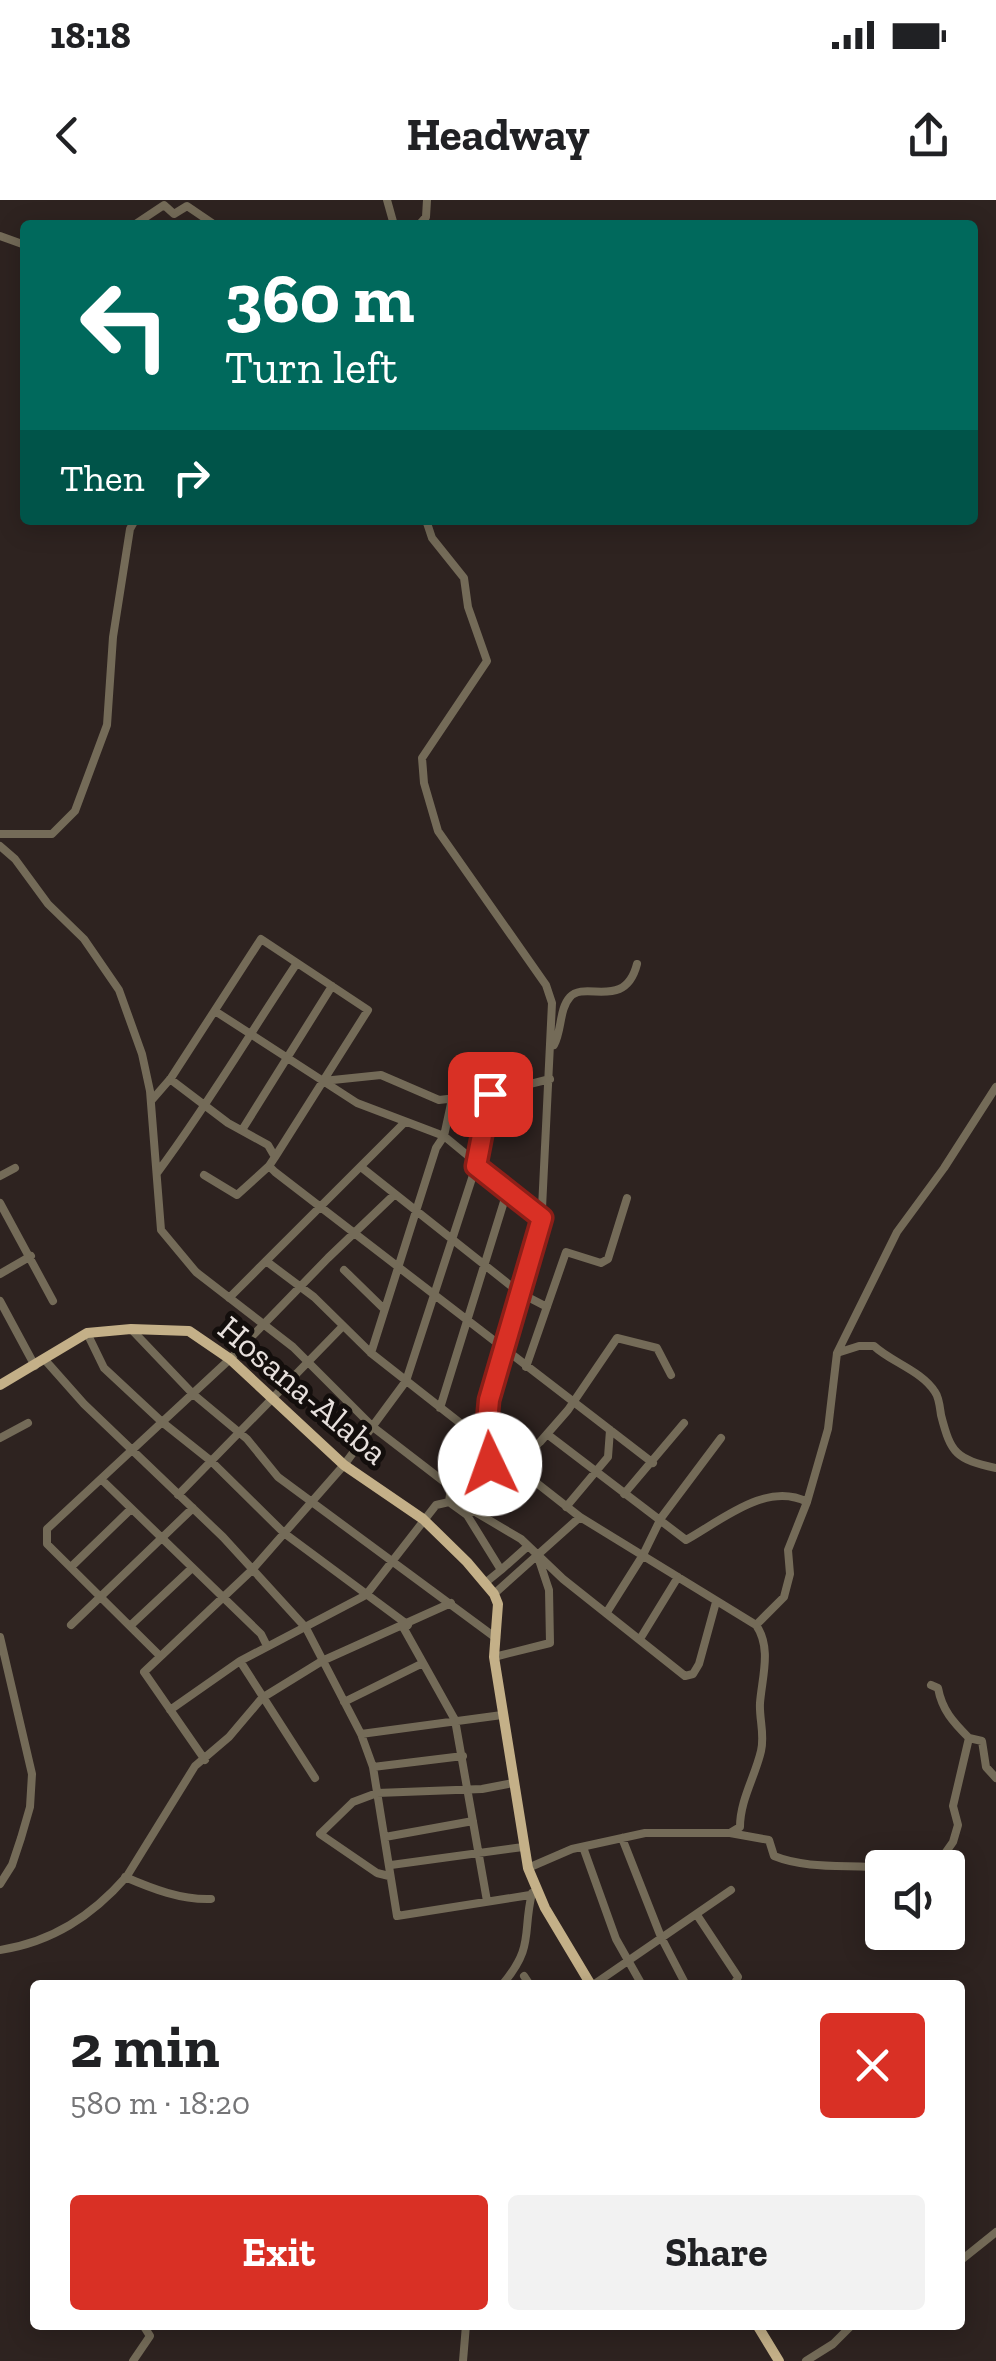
<!DOCTYPE html>
<html lang="en">
<head>
<meta charset="utf-8">
<style>
  body { margin:0; font-family:"Zilla Slab",serif; background:#f2f2f2; color:#202124; height:100vh; display:flex; flex-direction:column; font-size:38px; white-space:nowrap }
  * { box-sizing:border-box; margin:0 }
  p { font-size:32px; color:#757577 }
  .icon { flex:none; width:55px; height:55px; fill:none; stroke:currentColor; stroke-width:2; stroke-linecap:round; stroke-linejoin:round }
  .map { position:relative; flex:1; overflow:hidden }
  .side { position:absolute; left:30px; top:1780px; width:935px; height:350px; display:flex; flex-direction:column; background:#fff; border-radius:10px; box-shadow:0 5px 25px #0003 }
  .side>* { flex:none }
  .banner { position:absolute; left:20px; top:20px; width:958px; height:305px; border-radius:10px; box-shadow:0 5px 25px #0003; background:#00695c; color:#fff; overflow:hidden }
  .controls { position:absolute; left:865px; top:1650px; display:grid; gap:20px }
  .controls a { display:grid; place-items:center; width:100px; height:100px; border-radius:10px; background:#fff; box-shadow:0 5px 25px #0003; font-size:50px }
  .pin { position:absolute; display:grid; place-items:center; width:85px; height:85px; color:#fff; margin:-42px; border-radius:20px; box-shadow:0 5px 15px #0006 }
  .me { position:absolute; width:110px; margin:-55px; rotate:357deg; stroke-linejoin:round; filter:drop-shadow(0 0 8px #0008) }
  .turn { display:flex; align-items:center; gap:35px; height:210px; padding:0 40px; font-size:45px }
  .turn .icon { width:130px; height:130px; stroke-width:2.5 }
  .turn b { display:block; font-size:70px; line-height:85px }
  .then { display:flex; align-items:center; height:95px; padding:0 40px; background:#0003; gap:20px; font-size:38px }
  .round { display:grid; place-items:center; flex:none; width:105px; height:105px; border-radius:10px; background:#f2f2f2 }
  .head { display:flex; align-items:center; justify-content:space-between; height:170px; padding:0 40px }
  h1 { font-size:60px; font-weight:700; line-height:75px }
  .primary-button { display:flex; gap:20px; margin-top:auto; padding:20px 40px }
  .primary-button a { flex:1; height:115px; border-radius:10px; background:#d93025; color:#fff; font-size:40px; font-weight:700; line-height:115px; text-align:center }
  .primary-button a+a { background:#f2f2f2; color:#202124 }
  .status { display:flex; justify-content:space-between; align-items:center; height:70px; padding:0 50px; background:#fff; direction:ltr }
  .status svg { height:28px; fill:currentColor }
  header { display:flex; justify-content:space-between; align-items:center; height:130px; padding:0 40px; background:#fff; font-size:45px; font-weight:700 }
  .map>svg:first-child { display:block }
  .lines { fill:none; stroke-linecap:round; stroke-linejoin:round }
  .minor { stroke:#746b58; stroke-width:8 }
  .major { stroke:#c4b088; stroke-width:10 }
  .route-casing { stroke:#8d1f18; stroke-width:25 }
  .route { stroke:#d93025; stroke-width:18 }
  .labels { text-anchor:middle; stroke-width:10; stroke-linejoin:round; paint-order:stroke }
  .street-label { font-size:35px; fill:#e7e0dd; stroke:#130e0c }
</style>
</head>
<body>
<div class="status"><b>18:18</b><svg viewBox="0 0 49 12"><path d="M0 12V9h3v3zM5 12V6h3v6zM10 12V3h3v9zM15 12V0h3v12zM26 1h20v11H26zM47 4h2v5h-2z"/></svg></div>
<header><svg class="icon" aria-label="back" viewBox="0 0 24 24"><path d="M15 5l-7 7 7 7"/></svg>Headway<svg class="icon" aria-label="share" viewBox="0 0 24 24"><path d="M12 15V3M7 8l5-5 5 5M5 13v7h14v-7"/></svg></header>
<div class="map">
<svg width="996" height="2161" viewBox="0 0 996 2161">
  <rect width="100%" height="100%" fill="#2e2320"/>
  <g class="lines">
    <!-- minor -->
    <path class="minor" d="M387,0L394,25
      M134,25L164,5L174,14L187,6L215,25
      M419,25L426,17L427,0
      M0,36L25,45
      M0,634H52L75,611L107,525L113,437L130,329L135,320
      M0,646L15,659L48,704L84,739L119,790L142,854L150,891L161,1030L196,1072L293,1147L373,1227L451,1287L449,1302
      M215,811L357,903L444,936L542,1017
      M554,845C562,831 559,809 570,797C585,780 625,811 637,764
      M170,879L228,923L268,945L275,957L269,966L275,972L653,1263
      M323,881L381,875L439,900L490,894L550,879
      M151,901L171,878L261,739L368,810L275,957
      M242,930L332,786
      M361,967L520,1093L547,1107
      M157,973C208,905 250,833 297,763
      M204,975L237,995L269,966
      M0,976L15,968
      M0,1003L53,1101
      M266,1061L314,1097L371,1153L580,1317
      M344,1070L384,1109
      M0,1074L31,1056
      M229,1098L405,922
      M0,1101L35,1166
      M131,1129L193,1194L247,1239L278,1277L496,1438
      M87,1133L104,1168L162,1222L211,1261L284,1333L408,1425
      M371,1153L436,948L444,936L452,899
      M837,1153L897,1032L944,968L996,887
      M45,1160L84,1204L223,1337L306,1428L361,1534L373,1567L397,1716L530,1695
      M526,1167L566,1052L601,1063L608,1059L627,998
      M440,1208L507,992
      M547,1234L686,1340C722,1320 767,1281 807,1302
      M0,1238L28,1223
      M101,1279L261,1434L267,1446
      M487,1288L540,1242L568,1210L617,1138L657,1148L671,1175
      M624,1294L684,1223
      M178,1295L343,1126
      M566,1307L608,1257L610,1230
      M472,1310L521,1339L563,1379L685,1476L693,1474L699,1464L716,1402
      M467,1315L501,1370L485,1383
      M71,1367L131,1309
      M501,1370L528,1346
      M494,1394L580,1317L756,1425L784,1397L790,1374L788,1350L807,1302L828,1229L837,1153L859,1146H874C891,1162 922,1171 935,1192C939,1197 940,1208 941,1215C951,1254 956,1259 996,1268
      M607,1412L643,1355L661,1318L721,1238
      M71,1425L193,1308
      M130,1426L192,1368
      M403,1427L455,1520L487,1701
      M0,1437L32,1574L30,1607L21,1638L12,1665L0,1684
      M640,1439L678,1377
      M160,1456L47,1344V1329L230,1159L328,1058L395,994
      M494,1457L550,1443L549,1390L538,1357
      M240,1461L315,1578
      M344,1502L423,1463
      M170,1510L240,1461L366,1395L436,1305L449,1302L467,1315L476,1307L487,1288L491,1264L486,1233L489,1200L541,1029L552,803L546,785L438,631L424,583L422,558L487,461L468,407L464,378L432,338L426,320
      M361,1534L502,1515
      M969,1538L982,1541L986,1567L996,1578
      M205,1560L144,1472L251,1371L344,1265L406,1181L476,966L490,894
      M373,1567L463,1556
      M730,1633L769,1640L774,1656C809,1670 848,1664 886,1668
      M385,1637L473,1621
      M622,1638L661,1737L686,1785
      M583,1647L616,1739L642,1785
      M391,1665L523,1647
      M528,1668L572,1649L645,1633H730L740,1627C740,1600 755,1577 761,1551C765,1534 759,1519 760,1503C762,1477 772,1448 756,1425
      M903,1668L936,1666L953,1642L958,1625L953,1606L969,1538C953,1522 942,1510 938,1488L931,1485
      M389,1676L377,1673L320,1634L353,1602L377,1593L482,1589L513,1583
      M125,1677C153,1689 181,1700 211,1699
      M697,1715L738,1777L734,1785
      M0,1750C52,1742 92,1716 127,1676L195,1566L229,1537L262,1498L322,1461L451,1403
      M524,1776L530,1785
      M502,1785C535,1746 522,1734 532,1693
      M593,1785L731,1690
      M960,2061L996,2032
      M133,2161L150,2136L143,2125
      M463,2161L466,2125
      M806,2161L833,2144L852,2125"/>
    <!-- major -->
    <path class="major" d="M0,1185L87,1133L131,1129L189,1131L230,1159L344,1265L423,1319L467,1362L494,1394L498,1404L494,1457L528,1668L545,1708L591,1785
      M757,2125L779,2161"/>
  </g>
  <g class="lines">
    <defs>
      <path id="route" d="M490,894L476,966L542,1018L489,1200L486,1233L490,1264"/>
    </defs>
    <!-- route casing -->
    <use href="#route" class="route-casing"/>
    <!-- route -->
    <use href="#route" class="route"/>
  </g>
  <g class="labels">
    <!-- street labels -->
    <g class="street-label">
      <text transform="translate(303 1190) rotate(40)" y="12">Hosana-Alaba</text>
    </g>
  </g>
</svg>
<div class="controls">
<a><svg class="icon" aria-label="sound" viewBox="0 0 24 24"><path d="M4 9h4l5-4v14l-5-4H4zM17 9q2 3 0 6"/></svg></a>
</div>
<div class="pin" style="left:490px;top:894px;background:#d93025"><svg class="icon" aria-label="arrive" viewBox="0 0 24 24"><path d="M6 21V4h12l-3 4 3 4H6"/></svg></div>
<svg class="me" style="left:490px;top:1264px" viewBox="-20 -20 40 40"><circle r="19" fill="#fff"/><path d="M0-13L10 11 0 6-10 11z" fill="#d93025"/></svg>
<div class="banner">
<div class="turn"><svg class="icon" aria-label="left" viewBox="0 0 24 24"><path d="M17 20v-9H6M10 6l-5 5 5 5"/></svg><div><b>360 m</b>Turn left</div></div>
<div class="then">Then<svg class="icon" aria-label="right" viewBox="0 0 24 24"><path d="M7 20v-9h11M14 6l5 5-5 5"/></svg></div>
</div>
<section class="side">
<div class="head"><div><h1>2 min</h1><p>580 m · 18:20</p></div><a class="round" style="background:#d93025;color:#fff"><svg class="icon" aria-label="close" viewBox="0 0 24 24"><path d="M6 6l12 12M18 6L6 18"/></svg></a></div>
<div class="primary-button"><a>Exit</a><a>Share</a></div>
</section>
</div>
</body>
</html>
